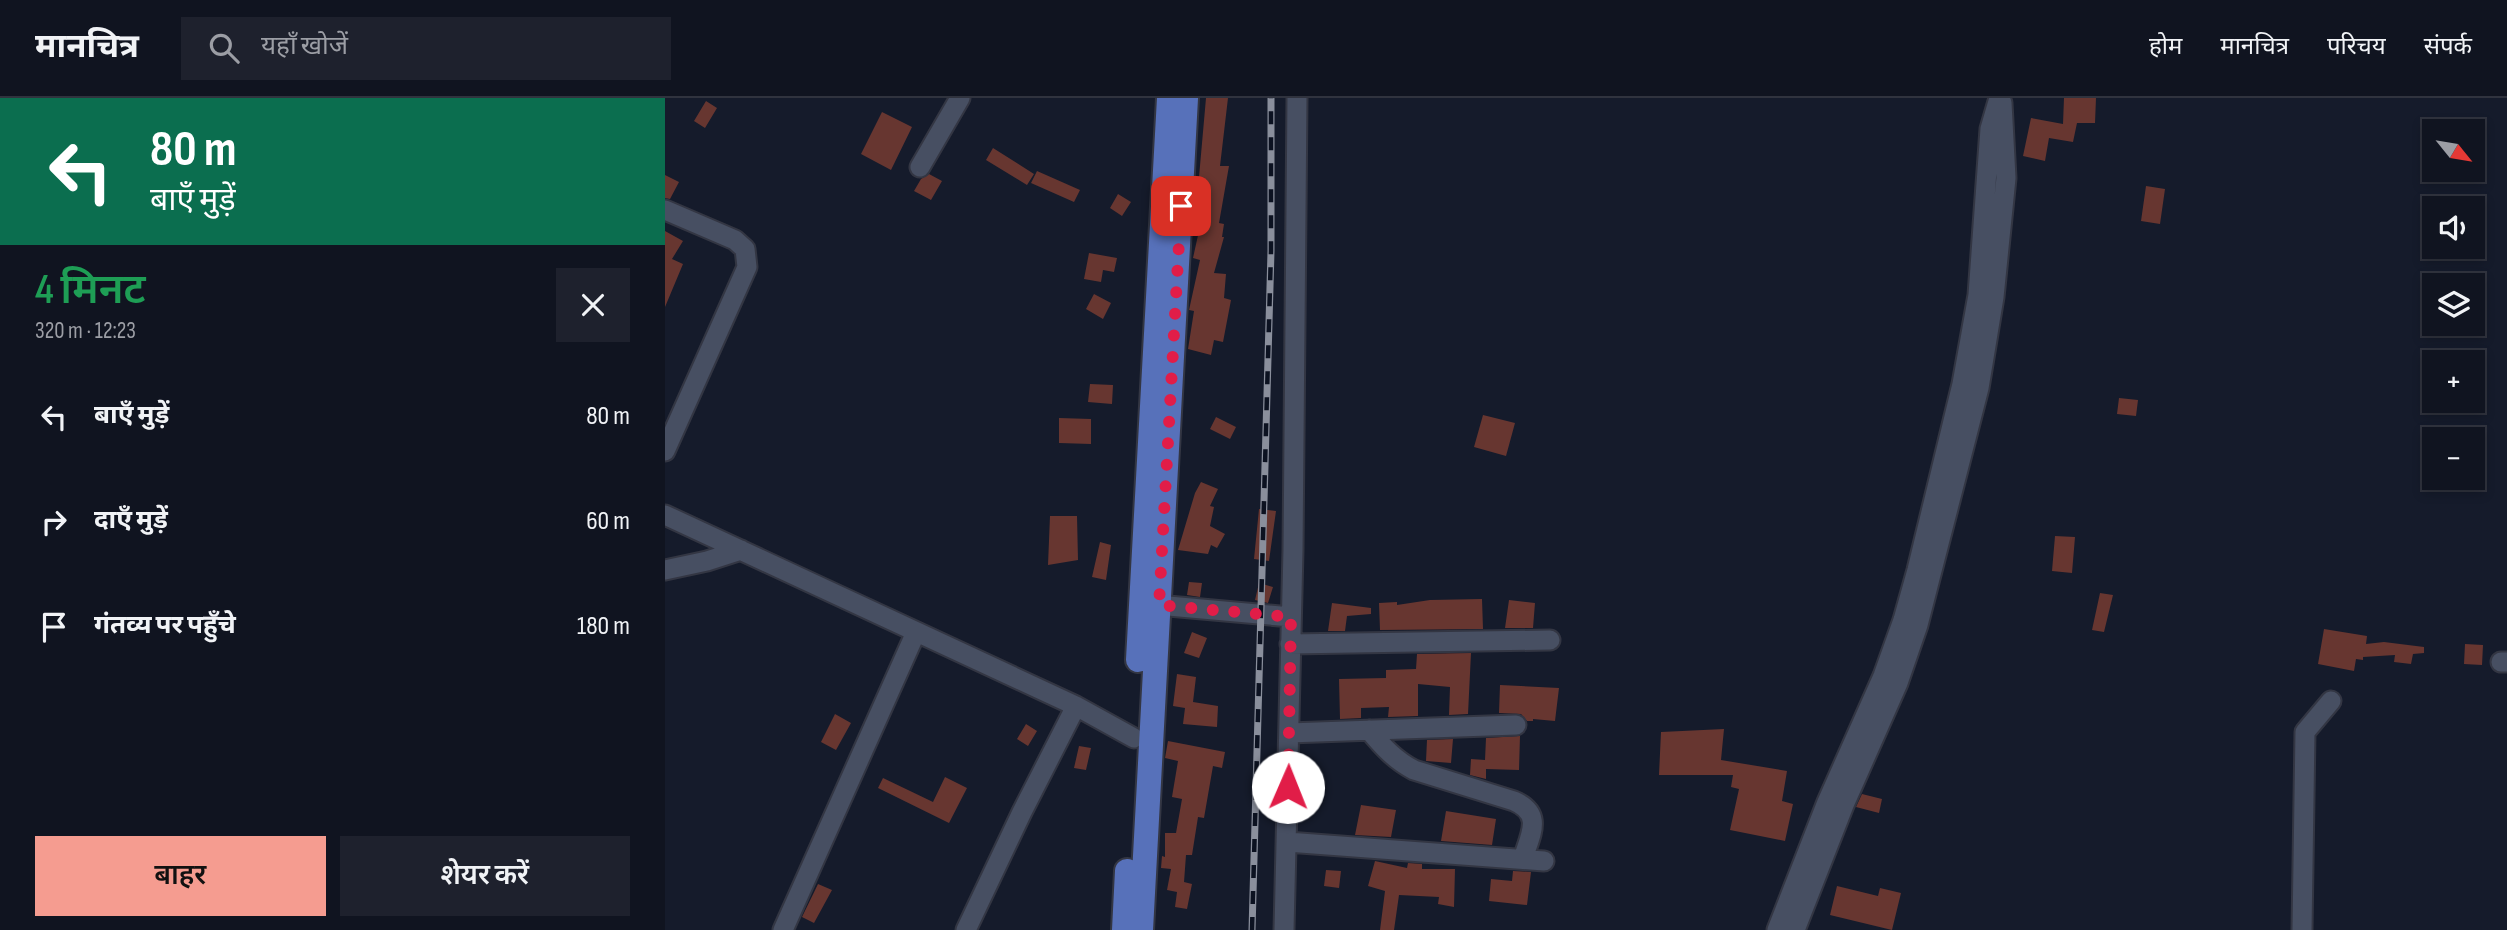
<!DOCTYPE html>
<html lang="hi">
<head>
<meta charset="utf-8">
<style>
  body { margin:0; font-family:"Sofia Sans Condensed","Noto Sans Devanagari",sans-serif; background:#1e212d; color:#f1f3f6; height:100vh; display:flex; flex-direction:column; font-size:26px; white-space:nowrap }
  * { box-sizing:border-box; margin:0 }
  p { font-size:23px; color:#9c9ea5 }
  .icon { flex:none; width:38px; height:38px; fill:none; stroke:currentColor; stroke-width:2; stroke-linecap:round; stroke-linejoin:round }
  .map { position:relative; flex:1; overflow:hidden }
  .drawer { display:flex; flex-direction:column; background:#101420; width:665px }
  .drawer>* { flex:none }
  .top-card { background:#0b6e4f; color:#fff; overflow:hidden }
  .needle { width:46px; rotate:120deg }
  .buttons { position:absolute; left:1757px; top:21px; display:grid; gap:14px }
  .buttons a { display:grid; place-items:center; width:63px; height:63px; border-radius:0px; background:#101420; box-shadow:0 4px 10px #0003,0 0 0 2px #30333e; font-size:35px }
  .pin { position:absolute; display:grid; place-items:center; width:60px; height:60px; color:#fff; margin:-30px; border-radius:14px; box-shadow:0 4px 10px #0006 }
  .me { position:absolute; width:77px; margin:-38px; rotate:1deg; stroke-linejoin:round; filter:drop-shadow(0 0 5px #0008) }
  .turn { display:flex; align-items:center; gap:24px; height:147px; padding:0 35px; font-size:32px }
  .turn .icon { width:91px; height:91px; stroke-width:2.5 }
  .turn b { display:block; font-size:49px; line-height:60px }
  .round { display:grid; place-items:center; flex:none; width:74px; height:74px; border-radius:0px; background:#1e212d }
  .overview { display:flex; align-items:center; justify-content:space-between; height:119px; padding:0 35px }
  h1 { font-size:42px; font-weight:600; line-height:52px; color:#1e9e55 }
  .cta { display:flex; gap:14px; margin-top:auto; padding:14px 35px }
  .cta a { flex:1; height:80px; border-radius:0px; background:#f59c90; color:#111; font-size:28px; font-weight:600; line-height:80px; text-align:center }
  .cta a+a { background:#1e212d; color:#f1f3f6 }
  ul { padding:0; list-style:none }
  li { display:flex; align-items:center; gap:21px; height:105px; padding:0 35px }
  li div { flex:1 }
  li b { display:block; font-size:26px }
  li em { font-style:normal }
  header { display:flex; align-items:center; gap:42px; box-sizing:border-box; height:98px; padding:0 35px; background:#101420; border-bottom:2px solid #30333e }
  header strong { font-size:33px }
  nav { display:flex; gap:38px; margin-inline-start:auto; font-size:24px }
  .search { width:490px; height:63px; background:#1e212d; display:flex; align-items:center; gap:18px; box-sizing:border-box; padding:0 24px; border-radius:0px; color:#9c9ea5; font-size:26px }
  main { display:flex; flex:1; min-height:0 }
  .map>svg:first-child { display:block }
  .building { fill:#673630 }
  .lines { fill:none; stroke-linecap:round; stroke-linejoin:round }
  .minor-casing { stroke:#333643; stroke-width:23 }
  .major-casing { stroke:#333643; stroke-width:28 }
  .minor { stroke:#474f62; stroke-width:19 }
  .major { stroke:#5771ba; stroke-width:24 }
  .rail-casing { stroke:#8a8f9c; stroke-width:7 }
  .rail { stroke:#0c1221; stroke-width:4.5; stroke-dasharray:13; stroke-linecap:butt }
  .route { stroke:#e11d48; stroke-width:12; stroke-dasharray:0 21.6 }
</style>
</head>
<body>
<header>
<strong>मानचित्र</strong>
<div class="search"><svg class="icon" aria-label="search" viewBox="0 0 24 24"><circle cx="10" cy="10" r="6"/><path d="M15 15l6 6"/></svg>यहाँ खोजें</div>
<nav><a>होम</a><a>मानचित्र</a><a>परिचय</a><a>संपर्क</a></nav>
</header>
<main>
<section class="drawer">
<div class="top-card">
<div class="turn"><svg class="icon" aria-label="left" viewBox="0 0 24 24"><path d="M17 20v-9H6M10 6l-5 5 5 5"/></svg><div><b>80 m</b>बाएँ मुड़ें</div></div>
</div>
<div class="overview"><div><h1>4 मिनट</h1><p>320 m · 12:23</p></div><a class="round"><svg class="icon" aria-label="close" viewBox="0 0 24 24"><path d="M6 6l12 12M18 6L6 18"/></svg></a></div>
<ul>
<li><svg class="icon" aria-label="left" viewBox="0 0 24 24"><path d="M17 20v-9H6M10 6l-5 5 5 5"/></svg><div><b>बाएँ मुड़ें</b></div><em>80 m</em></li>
<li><svg class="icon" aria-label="right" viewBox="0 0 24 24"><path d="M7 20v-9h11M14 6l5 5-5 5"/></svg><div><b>दाएँ मुड़ें</b></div><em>60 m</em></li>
<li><svg class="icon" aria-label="arrive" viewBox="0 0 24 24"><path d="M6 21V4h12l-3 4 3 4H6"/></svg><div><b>गंतव्य पर पहुँचे</b></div><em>180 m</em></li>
</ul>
<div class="cta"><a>बाहर</a><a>शेयर करें</a></div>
</section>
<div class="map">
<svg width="1842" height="832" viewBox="0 0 1842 832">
  <rect width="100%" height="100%" fill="#151b2b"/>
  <!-- building -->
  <path class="building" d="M541,0H563L555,68H564L554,125L559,126L557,139H559L549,175L561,176L559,200L566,202L558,244L549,242L546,257L523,251L529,213L524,212L535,162L528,160L539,110L532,109L537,79H534Z
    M1399,0H1431L1430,25H1412L1408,44L1384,40L1380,63L1358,58L1366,20L1398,26Z
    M41,3L52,10L40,30L29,23Z
    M217,14L247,29L226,72L196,56Z
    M328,50L369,76L362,87L321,62Z
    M372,73L415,92L409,104L366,85Z
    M264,76L277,83L266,102L249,93L256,81Z
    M0,77L14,84L5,101L0,100Z
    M1481,88L1500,91L1495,126L1476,123Z
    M453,96L466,104L457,118L445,110Z
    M0,133L18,143L7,161L18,166L0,209Z
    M424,155L452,160L449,174L438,172L436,184L419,181Z
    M429,196L446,205L438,221L421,211Z
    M425,286L448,287L447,306L423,304Z
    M1454,300L1473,302L1471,318L1452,316Z
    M818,317L850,325L841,358L809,349Z
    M551,319L571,329L565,341L545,331Z
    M394,320L426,321V346L394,345Z
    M536,384L553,391L545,408L549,409L545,428L560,436L552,450L546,447L543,456L513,452L530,395Z
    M594,411L611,413L604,463L589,461Z
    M385,418H412L413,462L383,467Z
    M1390,438L1410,439L1407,475L1387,473Z
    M435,444L446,447L441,482L427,479Z
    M524,484L537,485L535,499L522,497Z
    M594,485L608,489L603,505L590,502Z
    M1435,495L1448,497L1439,534L1427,532Z
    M817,501L818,531L715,532L714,505L732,504V507L765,502Z
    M844,502L870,505L868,530H840Z
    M667,505L706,510V516L682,518L680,533H663Z
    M1659,531L1702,538L1701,546L1719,544L1759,549V555L1748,556L1746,566L1729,564L1730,557L1698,559V562L1691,561L1689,573L1653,566Z
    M527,534L542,540L534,560L519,555Z
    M1800,546L1818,547L1817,567L1799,566Z
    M806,555L803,616L784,617L785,589L753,586V618L723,619L724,609L696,610V620L675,621L674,581L721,580V572L751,571L752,556Z
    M512,576L531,579L528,604L553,608L552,629L518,626L520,610L508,608Z
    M835,587L894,590L890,623L868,621V623H862L856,616L834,615Z
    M170,616L186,625L171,652L156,644Z
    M361,626L372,633L363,648L352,641Z
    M1059,631L1056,662L1122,673L1117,703L1128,706L1120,743L1065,732L1074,691L1066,689L1068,677H994L996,634Z
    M855,638L854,672L821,671V681L805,677L806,661L820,662L821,640Z
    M788,641L786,665L761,663L762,642Z
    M503,643L560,654L557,670L548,668L539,720L533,719L527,757H521L519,784L527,786L522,811L510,809L512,794L502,792L506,771L496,770L497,758L500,759V735H511L517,701L507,699L513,663L500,660Z
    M414,648L426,650L421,672L409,670Z
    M280,679L302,690L284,725L213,690L218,680L268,704Z
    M1197,696L1217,701L1214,715L1191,709Z
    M696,707L731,712L726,739L690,737Z
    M781,713L831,721L827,747L776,743Z
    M710,763L742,770L743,765L757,766V771H790L789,809L773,806L774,799L734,797L729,832H715L720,793L703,788Z
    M661,772L676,773L674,790L659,788Z
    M848,773L866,774L862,807L824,803L826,781L847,783Z
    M153,786L167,792L149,825L137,819Z
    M1172,788L1213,798L1215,790L1236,795L1227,832L1165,817Z"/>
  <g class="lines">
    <defs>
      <path id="minor" d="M255,69L295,0
        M0,112L70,142L80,151L82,169L0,353
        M0,417L411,608L469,640
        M0,472L42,463L76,452
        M481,506L626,519
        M625,546L885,542
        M1836,564H1842
        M704,632C718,649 730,662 749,672L849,703C879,716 865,737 858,761
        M624,635L851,627
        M622,744L879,763
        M118,832L251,534
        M301,832L357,714L411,608
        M619,832L628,452L632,0
        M1112,832L1162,704L1218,578L1238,522L1252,472L1297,286L1313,197L1325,31L1334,0
        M1130,832L1179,707L1233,585L1253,527L1314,290L1329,199L1341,80L1337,5
        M1637,832L1640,634L1666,603"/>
      <path id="major" d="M473,562L504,0
        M459,832L462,773
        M476,832L521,0"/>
    </defs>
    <!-- minor casing -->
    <use href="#minor" class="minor-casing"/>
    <!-- major casing -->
    <use href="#major" class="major-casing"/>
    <!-- minor -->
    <use href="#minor" class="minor"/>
    <!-- major -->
    <use href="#major" class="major"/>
    <defs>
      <path id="rail" d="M587,832L606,153V0"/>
    </defs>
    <!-- rail casing -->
    <use href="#rail" class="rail-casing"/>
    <!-- rail -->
    <use href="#rail" class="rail"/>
  </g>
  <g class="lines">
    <!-- route -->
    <path class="route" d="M516,108L494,507L626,519L623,689"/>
  </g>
</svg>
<div class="buttons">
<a><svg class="needle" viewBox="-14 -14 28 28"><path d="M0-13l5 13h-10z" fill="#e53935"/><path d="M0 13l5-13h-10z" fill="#9c9ea5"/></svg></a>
<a><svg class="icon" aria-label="sound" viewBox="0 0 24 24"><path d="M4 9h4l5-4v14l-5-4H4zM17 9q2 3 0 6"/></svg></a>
<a><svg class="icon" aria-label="layers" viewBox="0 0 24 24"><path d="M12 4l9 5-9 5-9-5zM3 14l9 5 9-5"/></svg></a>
<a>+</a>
<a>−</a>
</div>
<div class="pin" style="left:516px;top:108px;background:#d93025"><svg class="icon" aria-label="arrive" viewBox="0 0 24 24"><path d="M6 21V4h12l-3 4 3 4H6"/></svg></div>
<svg class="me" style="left:623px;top:689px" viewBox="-20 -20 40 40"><circle r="19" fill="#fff"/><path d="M0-13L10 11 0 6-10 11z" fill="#e11d48"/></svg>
</div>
</main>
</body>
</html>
